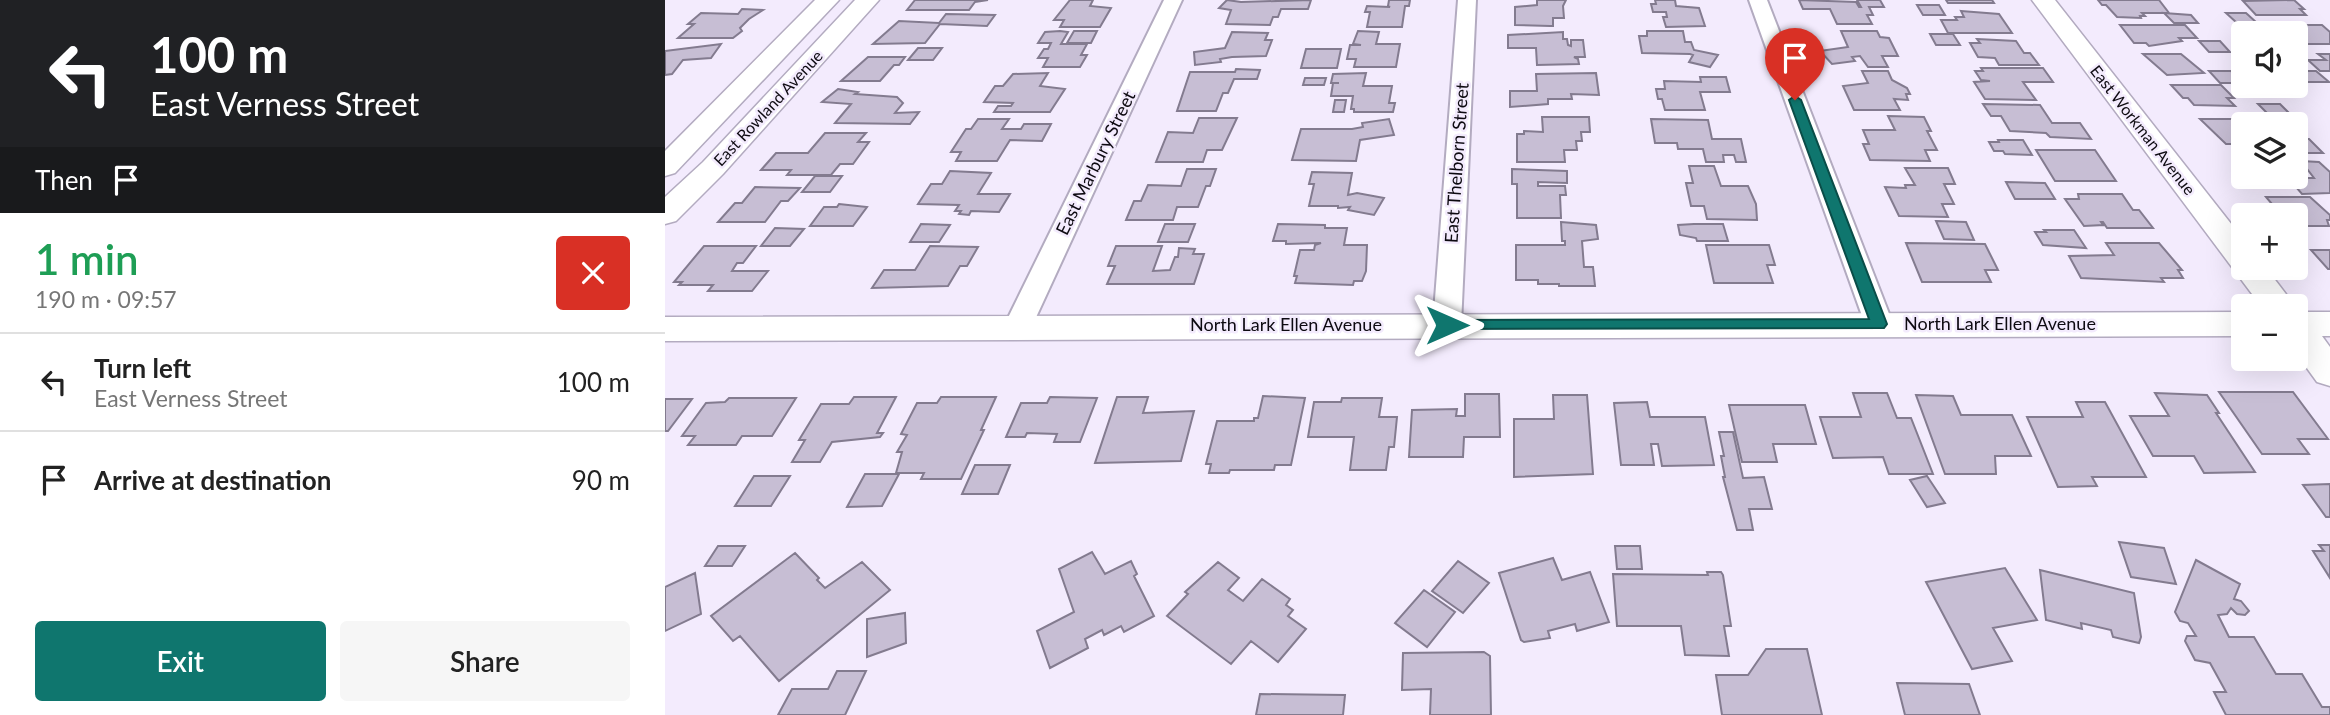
<!DOCTYPE html>
<html lang="en">
<head>
<meta charset="utf-8">
<style>
  body { margin:0; font-family:Lato,sans-serif; background:#f6f6f6; color:#222; height:100vh; display:flex; flex-direction:column; font-size:26px; white-space:nowrap }
  * { box-sizing:border-box; margin:0 }
  p { font-size:23px; color:#767676 }
  .icon { flex:none; width:38px; height:38px; fill:none; stroke:currentColor; stroke-width:2; stroke-linecap:round; stroke-linejoin:round }
  .map { position:relative; flex:1; overflow:hidden }
  .details { display:flex; flex-direction:column; background:#fff; width:665px }
  .details>* { flex:none }
  .guide { background:#202124; color:#fff; overflow:hidden }
  .buttons { position:absolute; left:1566px; top:21px; display:grid; gap:14px }
  .buttons a { display:grid; place-items:center; width:77px; height:77px; border-radius:7px; background:#fff; box-shadow:0 7px 28px #0002; font-size:35px }
  .pin { position:absolute; display:grid; place-items:center; width:60px; height:60px; color:#fff; margin:-72px -30px; border-radius:50% 50% 50% 0; rotate:-45deg; box-shadow:0 0 7px #0007 }
  .pin .icon { rotate:45deg }
  .me { position:absolute; width:77px; margin:-38px; rotate:90deg; stroke-linejoin:round; filter:drop-shadow(0 0 5px #0008) }
  .turn { display:flex; align-items:center; gap:24px; height:147px; padding:0 35px; font-size:32px }
  .turn .icon { width:91px; height:91px; stroke-width:2.5 }
  .turn b { display:block; font-size:49px; line-height:60px }
  .then { display:flex; align-items:center; height:66px; padding:0 35px; background:#0003; gap:14px; font-size:26px }
  .round { display:grid; place-items:center; flex:none; width:74px; height:74px; border-radius:7px; background:#f6f6f6 }
  .head { display:flex; align-items:center; justify-content:space-between; height:119px; padding:0 35px }
  h1 { font-size:42px; font-weight:600; line-height:52px; color:#1e9e55 }
  .primary-button { display:flex; gap:14px; margin-top:auto; padding:14px 35px }
  .primary-button a { flex:1; height:80px; border-radius:7px; background:#0f766e; color:#fff; font-size:28px; font-weight:600; line-height:80px; text-align:center }
  .primary-button a+a { background:#f6f6f6; color:#222 }
  ul { padding:0; list-style:none }
  li { display:flex; align-items:center; gap:21px; height:98px; padding:0 35px; border-top:2px solid #e0e0e0 }
  li div { flex:1 }
  li b { display:block; font-size:26px }
  li em { font-style:normal }
  main { display:flex; flex:1; min-height:0 }
  .map>svg:first-child { display:block }
  .building { fill:#c7bed4; stroke:#837b8f; stroke-width:2 }
  .lines { fill:none; stroke-linecap:round; stroke-linejoin:round }
  .minor-casing { stroke:#b3abc0; stroke-width:4 }
  .tertiary-casing { stroke:#b3abc0; stroke-width:3 }
  .minor { fill:#fff; fill-rule:evenodd }
  .tertiary { fill:#fff; fill-rule:evenodd }
  .route { fill:#0f766e; stroke:#0a4d48; stroke-width:2 }
  .labels { text-anchor:middle; stroke-width:5; stroke-linejoin:round; paint-order:stroke }
  .far-street-label { font-size:16px; fill:#0d0a11; stroke:#f3ebfd }
  .street-label { font-size:18px; fill:#0d0a11; stroke:#f3ebfd }
</style>
</head>
<body>
<main>
<section class="details">
<div class="guide">
<div class="turn"><svg class="icon" aria-label="left" viewBox="0 0 24 24"><path d="M17 20v-9H6M10 6l-5 5 5 5"/></svg><div><b>100 m</b>East Verness Street</div></div>
<div class="then">Then<svg class="icon" aria-label="arrive" viewBox="0 0 24 24"><path d="M6 21V4h12l-3 4 3 4H6"/></svg></div>
</div>
<div class="head"><div><h1>1 min</h1><p>190 m · 09:57</p></div><a class="round" style="background:#d93025;color:#fff"><svg class="icon" aria-label="close" viewBox="0 0 24 24"><path d="M6 6l12 12M18 6L6 18"/></svg></a></div>
<ul>
<li><svg class="icon" aria-label="left" viewBox="0 0 24 24"><path d="M17 20v-9H6M10 6l-5 5 5 5"/></svg><div><b>Turn left</b><p>East Verness Street</p></div><em>100 m</em></li>
<li><svg class="icon" aria-label="arrive" viewBox="0 0 24 24"><path d="M6 21V4h12l-3 4 3 4H6"/></svg><div><b>Arrive at destination</b></div><em>90 m</em></li>
</ul>
<div class="primary-button"><a>Exit</a><a>Share</a></div>
</section>
<div class="map">
<svg width="1665" height="715" viewBox="0 0 1665 715">
  <rect width="100%" height="100%" fill="#f3ebfd"/>
  <!-- building -->
  <path class="building" d="M250,0H323L310,2L304,10H242Z
    M405,0H428L425,6L446,8L435,27H395L399,20H389Z
    M562,0L576,2L646,0L643,9H616L613,17H608L605,25L561,24L566,10L554,8Z
    M724,0H745L744,6H740L737,27H702L705,12H700L702,6L725,7L723,6Z
    M872,0H901L898,6L899,18H888V26H885L850,25V7L872,5Z
    M990,0H1010L1011,6L1034,8L1040,26L1001,27L998,17H1002L1001,12H988L986,4H991Z
    M1134,0L1191,2L1194,7H1196L1192,0H1215L1219,7H1204L1208,15H1202L1207,24H1172L1165,9H1138Z
    M1281,0H1327L1329,3H1283Z
    M1433,0H1494L1504,13H1477L1480,16H1475L1476,18L1452,17L1441,5H1437Z
    M1629,0L1639,9H1635L1641,15H1591L1578,1Z
    M1252,5H1274L1280,15H1258Z
    M77,9L98,10L84,19L75,28L77,31L68,38H13L29,24H23L36,13L73,14Z
    M1296,11L1334,14L1347,33H1283L1276,20H1292L1290,17H1299Z
    M1499,13L1526,15L1533,23H1509Z
    M1561,13H1581L1592,23H1572Z
    M281,14L330,15L322,26L275,24L260,43L208,44L234,21L274,23Z
    M1455,25H1520L1532,38H1514L1517,41L1484,46L1481,43H1469Z
    M1610,25H1657L1665,32V44H1640L1631,41V33L1617,32Z
    M395,31L403,32L396,44H422L416,55H422L415,67H378L383,58H373L379,49H383L386,43H373L380,32Z
    M409,31H432L426,43H402Z
    M693,31L714,32L711,44H735L731,67H689L691,59H682L685,45H696L688,44Z
    M982,31H1018L1020,42H1026L1029,50L1053,55L1045,67L1024,62L1028,55L1025,54L977,53L974,36H982Z
    M1176,31H1212L1215,37L1224,38L1233,56H1217L1223,67H1203L1195,56L1187,57L1190,61L1167,64L1155,51L1183,47Z
    M567,32L603,33L600,40H607L601,56L567,57L555,59L556,62L530,65L529,52L560,48Z
    M898,32V39H902L903,45L906,46V40H918L920,57H909L913,59L914,64L872,65L871,48H843V35Z
    M1265,34H1288L1295,45H1271Z
    M1312,39L1351,41L1359,53H1365L1374,65H1334L1330,58L1313,57L1305,43H1315Z
    M1534,41H1555L1565,52H1544Z
    M56,44L46,58L18,60L7,74L0,75V51Z
    M253,48H277L268,60H243Z
    M641,49H676L672,68H636Z
    M1478,54H1516L1539,73L1502,75Z
    M1653,54H1665V71H1655L1643,60H1661Z
    M203,57H240L234,65H229L215,81H176Z
    M1316,68H1378L1388,82H1358L1371,100L1320,99L1309,82L1325,81L1316,80L1310,71H1318Z
    M571,69L595,70L592,79H569L563,93H558L551,111H512L525,72H570Z
    M1197,71H1223L1227,80L1242,88L1245,94H1241L1243,100L1229,99L1235,110H1189L1178,86L1203,83Z
    M1544,71H1566L1578,83H1555Z
    M1631,71H1651L1664,82H1642Z
    M383,73L375,86L400,89L385,112H329L333,106H346L348,103L319,102L330,86H338L348,74Z
    M701,73L698,86H727L724,103H730L728,112H689V109H686L688,96H666L668,83H674H666L668,74Z
    M931,73L934,95L906,94L907,99H883V104L845,107V91H872L871,74Z
    M1035,77H1061L1065,92H1035L1040,110H1000L997,99H993L991,89H1000L999,81L1036,82Z
    M640,78H661L659,85H638Z
    M1506,85H1556L1569,98H1562L1570,106L1529,105L1523,98H1518Z
    M173,89L193,92L190,94L232,97L238,103L230,113L254,112L245,124L170,123L186,104L157,102Z
    M670,100H681L679,112H668Z
    M1318,104L1375,105L1387,123H1415L1426,139L1385,137L1381,133L1345,131L1336,116H1326Z
    M1593,104H1615L1627,116H1605Z
    M1223,116L1259,117L1266,131H1262L1272,150H1260L1265,161L1205,160L1198,144H1204L1198,130H1230Z
    M877,117H924L925,132H916L917,141H911L912,150H899L900,162H852V134H859V131L878,132Z
    M534,118H572L557,150H542L538,162H491L503,132L528,133Z
    M313,119H344L337,129H356L359,124H386L377,141L345,140L332,161H291L296,152H286L301,129H306Z
    M724,119L729,135L695,140L691,161L627,160L636,129H687L698,127L697,123Z
    M986,119L1043,120L1047,139H1076L1081,162H1071L1069,155H1058L1059,162H1041L1038,149H1013L1012,143H990Z
    M1535,119H1573L1578,125V144H1561Z
    M160,133H201L193,142H204L188,164H175L166,175H122L126,170H96L111,153H143Z
    M1631,139H1644L1658,153H1631Z
    M1333,140H1358L1367,155L1340,154L1338,151H1329L1324,142H1334Z
    M1371,150H1430L1451,181H1390Z
    M1636,161L1654,162L1665,172V193L1637,194L1631,187H1635L1631,183H1595L1590,177H1631V168L1640,178H1649Z
    M1024,166H1049L1056,186H1083L1091,204L1092,220L1042,219L1039,206H1026L1021,183H1028Z
    M1240,168H1283L1290,184H1279L1289,204H1277L1283,217L1234,216L1220,187L1241,188L1240,185H1250Z
    M522,169H551L545,186H541L533,207H512L508,220H461L469,201H476L483,185L516,186Z
    M847,169L902,171V183L873,182V186H900L901,195H895L896,218H852V184H847Z
    M285,171L326,173L313,194H345L334,212L306,211L304,215L294,214L296,211H290L294,205L253,204L266,184H277Z
    M647,172L687,173L683,195L692,193L719,198L709,215L683,210L685,207L673,208V206H644L649,184H644Z
    M150,176H177L165,192H137Z
    M1341,182L1380,183L1390,199H1350Z
    M90,187L135,188L123,201H116L100,222H53L70,203H77Z
    M1413,194H1457L1468,210H1474L1488,228H1442L1438,222H1436L1438,225L1419,226L1400,199H1414Z
    M1601,197H1645L1665,215V220H1662L1664,226H1632L1631,215H1623L1618,210H1612Z
    M174,204L202,207L188,226H145L159,207H172Z
    M1271,221L1301,222L1309,240L1279,239Z
    M896,222L931,225L933,239L917,241L919,267H928L930,286H894V284H873V280H851V245H900V241H897Z
    M256,224L285,225L274,242H245Z
    M500,224H530L523,242H493Z
    M613,224L660,225V228H682L679,245H702L701,271L697,281H689L688,285L630,283L632,276H629L635,250H649L650,245L656,243L621,244V241H608Z
    M1029,224H1058L1063,241H1032L1031,238L1015,235L1013,225Z
    M110,228L139,229L125,246H96Z
    M1379,230H1409L1421,248L1378,245L1370,232H1381Z
    M1241,243L1320,244L1333,270H1320L1326,282H1257Z
    M1441,243H1494L1517,270H1513L1518,278H1496L1499,282L1416,278L1404,256L1449,255Z
    M1041,245H1104L1110,265H1102L1108,283H1049Z
    M39,246H91L78,263H72L67,271H103L87,291H43L48,285H14L17,282H9Z
    M265,246L313,247L302,266H295L283,286L207,288L219,270H250Z
    M451,246H497L488,271L505,270L510,257H513L514,248L530,249L528,254H539L529,284H442L450,266H443Z
    M1646,250H1665V269H1663Z
    M1554,392H1628L1663,439H1633L1644,454H1597Z
    M1188,393H1222L1232,418H1246L1268,474H1224L1218,457L1168,458L1155,417H1196Z
    M1490,393L1542,395L1554,413H1551L1590,472L1539,473L1529,456H1488L1465,416H1504Z
    M800,394H834L835,437H799L798,457H744L747,410L792,409L791,416H800Z
    M888,395H922L928,474L849,477V419H889Z
    M1251,395L1288,396L1296,415H1347L1366,456H1330L1331,474H1280Z
    M598,396L640,398L626,465H610L609,470H565L564,473H544L546,464H541L552,421H589V418H593Z
    M189,397H231L212,433H218L215,437L167,442L155,462H127L140,440H134L156,404H184Z
    M276,397H331L316,430H319L296,479H256L259,473H231L237,452H232L242,435L236,434L252,403H272Z
    M385,397L432,398L415,442H389L392,434L362,433L360,437H341L356,403H382Z
    M452,397H483L478,413L529,411L516,461L430,463Z
    M64,398H131L107,436H77L71,445H23L30,436H17L41,403L60,402Z
    M677,398H717L714,417H732L729,447H724L721,470H685L689,437H643L649,402H676Z
    M0,399H27L3,431H0Z
    M982,402L985,417H1040L1049,465L997,466L993,444H986L989,465H956L949,403Z
    M1411,402H1440L1481,477H1427L1432,486L1393,487L1362,417H1418Z
    M1064,405H1140L1151,444H1108L1112,462H1077Z
    M1054,432H1068L1078,478L1099,477L1107,509H1084L1088,530H1072L1058,477H1060L1056,456H1059Z
    M310,465H345L333,494H297Z
    M200,474H234L217,506L182,507Z
    M89,476H125L106,506H70Z
    M1262,476L1280,503L1262,507L1245,480Z
    M1665,484V517H1661L1638,485Z
    M1454,542L1499,548L1511,584L1466,577Z
    M1654,545H1665V578L1648,551H1659Z
    M53,546H80L67,566H40Z
    M950,546H975L977,569H952Z
    M427,552L440,574L466,561L472,574L469,576L489,616L459,632L456,626L439,635L437,630L420,639L423,648L385,668L372,631L409,612L394,569Z
    M130,553L154,578L152,580L160,588L197,562L225,590L114,681L75,636L68,641L46,616Z
    M888,558L897,580L925,572L944,622L912,631L910,624L883,631L885,638L859,642L856,640L834,573Z
    M1531,560L1575,584L1569,599L1576,601L1584,611L1580,615L1572,614L1566,608L1562,614L1553,615L1564,637H1589L1611,674H1637L1657,707H1665V715H1561L1549,692H1561L1545,663L1530,660L1520,641L1522,636H1531L1523,623L1515,621L1510,612Z
    M793,561L824,583L798,613L767,591Z
    M553,562L574,578L563,590L578,601L597,579L625,599L621,605L628,610L623,616L641,629L613,662L586,641L566,664L502,616L523,594L520,592Z
    M1340,568L1372,620L1328,628L1347,661L1307,669L1261,582Z
    M1375,570L1469,593L1476,637L1474,643L1448,637L1446,630L1416,623L1417,629L1381,620Z
    M1042,572H1056L1058,575L1066,626H1059L1064,656L1020,655L1016,626H952L948,574L1043,575Z
    M30,573L36,614L0,631V587Z
    M759,590L790,612L762,647L730,623Z
    M240,613L241,643L202,657V619Z
    M1101,649H1142L1157,715H1057L1051,675H1083Z
    M819,652L825,656L826,715H765L766,689L737,690L738,653Z
    M172,671H201L180,715H113L127,689H163Z
    M1232,683L1304,684L1315,715H1240Z
    M595,694L680,695L678,715H591Z"/>
  <g class="lines">
    <defs>
      <path id="minor" d="M499,0H517L367,326L363,333L353,336L343,333L339,326Z
        M793,0H811L796,325L792,332L782,335L772,332L768,325Z
        M1084,0H1102L1228,324L1224,331L1214,334L1204,331L1200,324Z"/>
      <path id="tertiary" d="M150,0H174L10,173L0,176V151Z
        M190,0H214L58,174L11,221L0,224V197L38,162Z
        M1367,0H1390L1578,239V268H1601L1630,306H1596Z
        M1578,312V336L0,341V317Z
        M1631,312H1665V336H1657L1665,347V386L1652,382L1631,353Z"/>
    </defs>
    <!-- minor casing -->
    <use href="#minor" class="minor-casing"/>
    <!-- tertiary casing -->
    <use href="#tertiary" class="tertiary-casing"/>
    <!-- minor -->
    <use href="#minor" class="minor"/>
    <!-- tertiary -->
    <use href="#tertiary" class="tertiary"/>
  </g>
  <!-- route -->
  <path class="route" d="M1130,96L1136,100L1222,324L1219,328L776,329L774,325L782,320L1204,319L1124,100Z"/>
  <g class="labels">
    <!-- far-street labels -->
    <g class="far-street-label">
      <text transform="translate(103 108) rotate(-47)" y="6">East Rowland Avenue</text>
      <text transform="translate(1478 130) rotate(52)" y="6">East Workman Avenue</text>
    </g>
    <!-- street labels -->
    <g class="street-label">
      <text transform="translate(431 163) rotate(-64)" y="6">East Marbury Street</text>
      <text transform="translate(792 163) rotate(-86)" y="6">East Thelborn Street</text>
      <text x="1335" y="330">North Lark Ellen Avenue</text>
      <text x="621" y="331">North Lark Ellen Avenue</text>
    </g>
  </g>
</svg>
<div class="buttons">
<a><svg class="icon" aria-label="sound" viewBox="0 0 24 24"><path d="M4 9h4l5-4v14l-5-4H4zM17 9q2 3 0 6"/></svg></a>
<a><svg class="icon" aria-label="layers" viewBox="0 0 24 24"><path d="M12 4l9 5-9 5-9-5zM3 14l9 5 9-5"/></svg></a>
<a>+</a>
<a>−</a>
</div>
<div class="pin" style="left:1130px;top:100px;background:#d93025"><svg class="icon" aria-label="arrive" viewBox="0 0 24 24"><path d="M6 21V4h12l-3 4 3 4H6"/></svg></div>
<svg class="me" style="left:782px;top:325px" viewBox="-20 -20 40 40"><path d="M0-17L14 15 0 8-14 15z" fill="#0f766e" stroke="#fff" stroke-width="4"/></svg>
</div>
</main>
</body>
</html>
